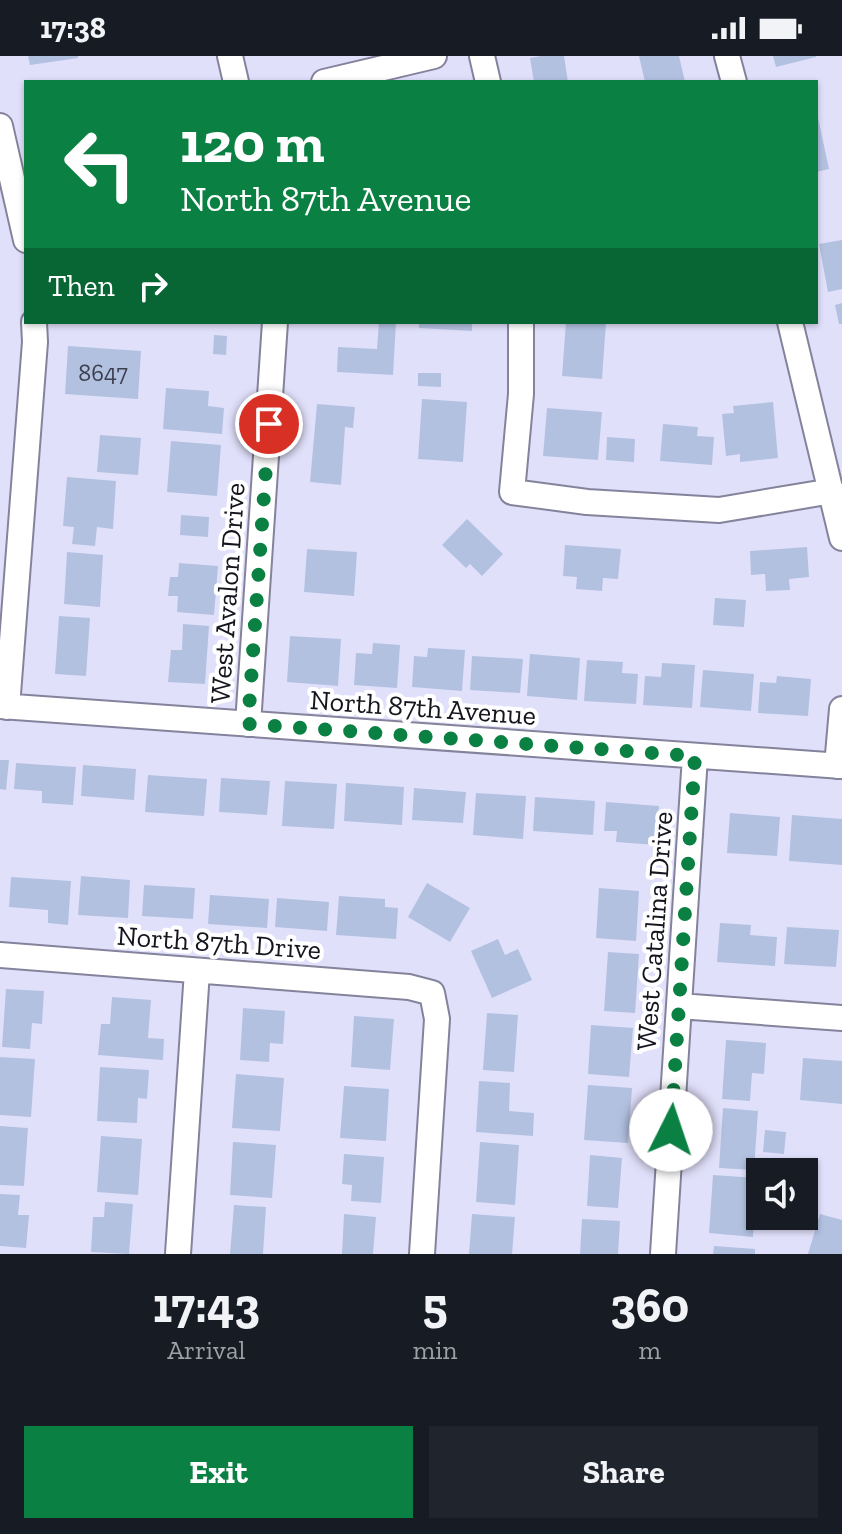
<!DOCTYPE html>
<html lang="en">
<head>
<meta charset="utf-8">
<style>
  body { margin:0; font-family:"Zilla Slab",serif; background:#20242c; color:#f1f3f6; height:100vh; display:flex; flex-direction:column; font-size:30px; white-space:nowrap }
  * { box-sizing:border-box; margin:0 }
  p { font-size:26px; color:#9ea1a6 }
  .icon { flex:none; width:44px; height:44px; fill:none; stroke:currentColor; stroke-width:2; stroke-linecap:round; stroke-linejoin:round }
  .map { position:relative; height:1198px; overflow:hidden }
  .panel { display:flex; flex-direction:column; background:#171b24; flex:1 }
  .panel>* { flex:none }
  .top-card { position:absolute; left:24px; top:24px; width:794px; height:244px; border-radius:0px; box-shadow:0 2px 6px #0004; background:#0b8043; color:#fff; overflow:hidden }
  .controls { position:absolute; left:746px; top:1102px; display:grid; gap:16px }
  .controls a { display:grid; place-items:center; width:72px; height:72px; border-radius:0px; background:#171b24; box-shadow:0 2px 6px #0004; font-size:40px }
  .pin { position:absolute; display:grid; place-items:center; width:68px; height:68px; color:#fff; margin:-34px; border:4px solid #fff; border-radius:50%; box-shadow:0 2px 8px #0007 }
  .me { position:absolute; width:88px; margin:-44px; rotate:4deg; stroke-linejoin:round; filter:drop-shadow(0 0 6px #0008) }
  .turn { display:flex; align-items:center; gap:28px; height:168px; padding:0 24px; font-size:36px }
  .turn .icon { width:104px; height:104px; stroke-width:2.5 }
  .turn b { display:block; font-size:56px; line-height:68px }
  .then { display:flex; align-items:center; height:76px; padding:0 24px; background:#0003; gap:16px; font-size:30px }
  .eta { display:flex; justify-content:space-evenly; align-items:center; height:136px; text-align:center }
  .eta b { font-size:48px; font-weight:700; line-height:56px }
  .cta { display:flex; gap:16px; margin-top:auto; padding:16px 24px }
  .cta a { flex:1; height:92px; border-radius:0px; background:#0b8043; color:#fff; font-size:32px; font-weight:700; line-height:92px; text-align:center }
  .cta a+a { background:#20242c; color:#f1f3f6 }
  .status { display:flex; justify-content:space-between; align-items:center; height:56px; padding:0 40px; background:#171b24; direction:ltr }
  .status svg { height:22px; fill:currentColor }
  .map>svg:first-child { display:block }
  .building { fill:#b3c1e1 }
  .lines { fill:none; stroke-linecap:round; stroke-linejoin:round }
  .minor-casing { stroke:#84839b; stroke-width:28 }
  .minor { stroke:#fff; stroke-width:24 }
  .route { stroke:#0b8043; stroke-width:14; stroke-dasharray:0 25.2 }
  .labels { text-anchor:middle; stroke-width:8; stroke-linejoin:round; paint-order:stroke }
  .number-label { font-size:24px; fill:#3c3f4e }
  .street-label { font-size:28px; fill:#14141d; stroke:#fff }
</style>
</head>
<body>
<div class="status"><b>17:38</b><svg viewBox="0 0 49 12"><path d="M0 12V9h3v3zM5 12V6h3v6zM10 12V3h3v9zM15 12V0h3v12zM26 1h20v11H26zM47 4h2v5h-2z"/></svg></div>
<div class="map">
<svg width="842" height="1198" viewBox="0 0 842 1198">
  <rect width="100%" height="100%" fill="#e1e0fb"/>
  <!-- building -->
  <path class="building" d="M28,0H78V2L30,9Z
    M541,0H564L568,26H534L530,2Z
    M639,0H679L685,26H645Z
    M773,0H816V1L776,11Z
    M817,57L829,113L816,116V58Z
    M842,184V233L828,236L819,188Z
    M842,247V268H839L835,249Z
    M379,266H396L393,319L337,316L338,291L377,293Z
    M419,266H472V275L419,272Z
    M566,266H606L602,323L562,320Z
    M214,279L227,280L226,299L213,298Z
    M68,290L141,295L138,343L65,338Z
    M418,317H441V331L418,330Z
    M166,332L209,335L208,350L224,352L222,378L163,373Z
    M422,343L467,346L463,406L418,403Z
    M773,346L778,402L740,406V398L726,400L722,358L734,357L733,350Z
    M317,348L355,351L353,372L345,371L341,429L310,426Z
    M547,352L602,356L598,404L543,400Z
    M663,368L698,371L697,380L714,381L712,409L660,405Z
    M100,379L141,382L138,419L97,416Z
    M607,381L635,383L634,406L606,404Z
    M171,385L221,389L217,440L167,436Z
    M67,421L116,425L113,473L97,471L95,490L72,488L74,471L63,470Z
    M181,459L209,461L208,481L180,479Z
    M467,463L503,498L482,520L470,508L466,512L442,489Z
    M565,489L621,493L618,523L603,522L602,535L576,533L577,521L563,520Z
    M807,491L809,521L789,523L790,534L766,535L765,518L751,519L750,495Z
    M307,493L357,496L354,540L304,536Z
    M67,496L103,499L100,551L64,548Z
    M179,507L218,510L214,559L177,556L178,540H168L170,521H178Z
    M715,542L746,544L744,571L713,569Z
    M59,560L90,562L86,620L55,618Z
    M183,568L209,570L205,628L168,626L171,594H182Z
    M290,580L341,583L338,630L287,626Z
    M373,587L400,589L397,632L354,629L356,597L372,598Z
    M428,592L465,594L462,635L412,631L414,600L427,601Z
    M530,598L580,602L577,644L527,640Z
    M472,600L523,603L520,637L470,634Z
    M587,604L623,606L622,617L638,618L636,648L584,645Z
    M662,607L695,609L692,652L643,649L645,620L661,621Z
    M703,614L754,618L751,655L700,651Z
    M777,620L811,623L808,660L758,657L760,626L776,627Z
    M0,704H9L6,734L0,733Z
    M16,707L76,711L73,749L42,747V735L14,733Z
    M83,709L136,713L134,744L81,740Z
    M148,719L207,723L204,760L145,756Z
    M221,722L270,725L267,759L219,756Z
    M285,725L337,728L334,773L282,770Z
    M346,727L404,731L402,769L344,765Z
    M414,732L466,736L463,767L412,764Z
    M476,737L526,740L523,783L473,779Z
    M535,741L595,745L593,779L533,775Z
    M606,746L659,750L656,789L616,786L617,775H604Z
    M730,757L780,761L777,800L727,797Z
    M792,759L842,763V809L789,805Z
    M81,820L130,824L128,862L78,859Z
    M11,821L71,825L68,869L48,867V854L9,851Z
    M427,827L470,852L450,886L408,861Z
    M144,829L195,832L193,863L142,860Z
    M599,832L639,835L636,885L596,882Z
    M210,839L269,843L267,872L208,868Z
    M339,840L385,843V851L398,852L396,883L336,879Z
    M277,842L329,846L327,875L275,871Z
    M720,867L751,869L750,879L777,881L775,910L717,906Z
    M787,871L839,874L836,911L784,908Z
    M498,883L505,899L518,893L532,924L492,942L471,895Z
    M608,896L639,898L635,957L604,955Z
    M6,933L44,935L42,968L32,967L30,993L2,991Z
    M112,941L151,944L148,982L164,983L163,1004L98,999L101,968H110Z
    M243,952L285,955L283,988L270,987L269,1006L240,1004Z
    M487,957L518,959L514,1016L483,1014Z
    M354,960L394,963L390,1014L351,1011Z
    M591,969L633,972L629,1021L588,1018Z
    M726,984L766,987L764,1018L752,1017L750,1045L722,1043Z
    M0,1001L35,1003L31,1061L0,1059Z
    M803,1002L842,1005V1048L800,1044Z
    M100,1011L149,1014L147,1043L138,1042L137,1067L97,1065Z
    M236,1018L284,1022L280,1075L232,1072Z
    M479,1025L510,1027L509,1055L534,1057L533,1080L476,1076Z
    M588,1029L632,1032L628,1087L584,1084Z
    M344,1030L389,1033L386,1085L340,1082Z
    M723,1052L758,1055L754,1114L719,1112Z
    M0,1070L28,1072L24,1130L0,1129Z
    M765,1074L786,1076L784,1098L763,1096Z
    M101,1080L142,1083L138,1139L97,1136Z
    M233,1086L276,1089L272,1142L230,1139Z
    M480,1086L519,1089L515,1149L476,1146Z
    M344,1098L384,1101L381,1147L351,1145L352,1129L342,1128Z
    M590,1099L622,1102L618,1152L587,1150Z
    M713,1119L757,1122L753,1181L709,1177Z
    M0,1138L20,1139L18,1159H29L26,1192L0,1190Z
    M105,1146L133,1148L129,1198L91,1196L93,1161H104Z
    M234,1149L266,1151L263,1198H230Z
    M344,1158L376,1161L373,1198H342Z
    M472,1158L515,1161L512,1198H469Z
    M820,1158L842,1164V1198H808Z
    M582,1163L620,1165L618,1198H580Z
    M714,1190L755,1193V1198H713Z"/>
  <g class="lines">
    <defs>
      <path id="minor" d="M230,0L236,26
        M482,0L488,26
        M727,0L734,26
        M324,26L434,0
        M0,70L26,184
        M521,266V338L512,436L587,446L719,454L832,435
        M790,266L842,482
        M0,650L842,710
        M7,651L35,286L34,266
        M248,668L275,266
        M837,710L842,653
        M0,899L409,931L432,937L437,963L422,1198
        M679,950L842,962
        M178,1198L197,915
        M663,1198L695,700"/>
    </defs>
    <!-- minor casing -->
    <use href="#minor" class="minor-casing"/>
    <!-- minor -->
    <use href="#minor" class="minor"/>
  </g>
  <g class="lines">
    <!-- route -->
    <path class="route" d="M269,368L248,668L695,700L671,1074"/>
  </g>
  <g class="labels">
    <!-- number labels -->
    <g class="number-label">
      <text x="103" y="325">8647</text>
    </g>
    <!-- street labels -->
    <g class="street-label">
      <text transform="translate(227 537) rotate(-86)" y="10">West Avalon Drive</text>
      <text transform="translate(423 651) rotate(4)" y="10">North 87th Avenue</text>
      <text transform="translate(654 875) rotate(-86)" y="10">West Catalina Drive</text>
      <text transform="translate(219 886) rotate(4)" y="10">North 87th Drive</text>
    </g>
  </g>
</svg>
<div class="controls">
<a><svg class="icon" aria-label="sound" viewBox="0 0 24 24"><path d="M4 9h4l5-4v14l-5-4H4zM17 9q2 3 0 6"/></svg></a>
</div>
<div class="pin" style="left:269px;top:368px;background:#d93025"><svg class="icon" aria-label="arrive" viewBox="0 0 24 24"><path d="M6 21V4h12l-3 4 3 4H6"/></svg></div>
<svg class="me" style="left:671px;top:1074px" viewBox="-20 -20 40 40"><circle r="19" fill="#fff"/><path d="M0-13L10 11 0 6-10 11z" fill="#0b8043"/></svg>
<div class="top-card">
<div class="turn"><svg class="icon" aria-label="left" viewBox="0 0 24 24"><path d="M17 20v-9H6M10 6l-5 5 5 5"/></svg><div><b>120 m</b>North 87th Avenue</div></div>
<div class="then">Then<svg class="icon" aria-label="right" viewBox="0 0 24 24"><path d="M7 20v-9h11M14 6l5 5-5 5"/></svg></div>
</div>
</div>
<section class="panel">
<div class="eta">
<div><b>17:43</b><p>Arrival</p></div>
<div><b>5</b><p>min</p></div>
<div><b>360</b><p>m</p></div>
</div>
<div class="cta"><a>Exit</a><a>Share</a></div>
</section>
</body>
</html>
